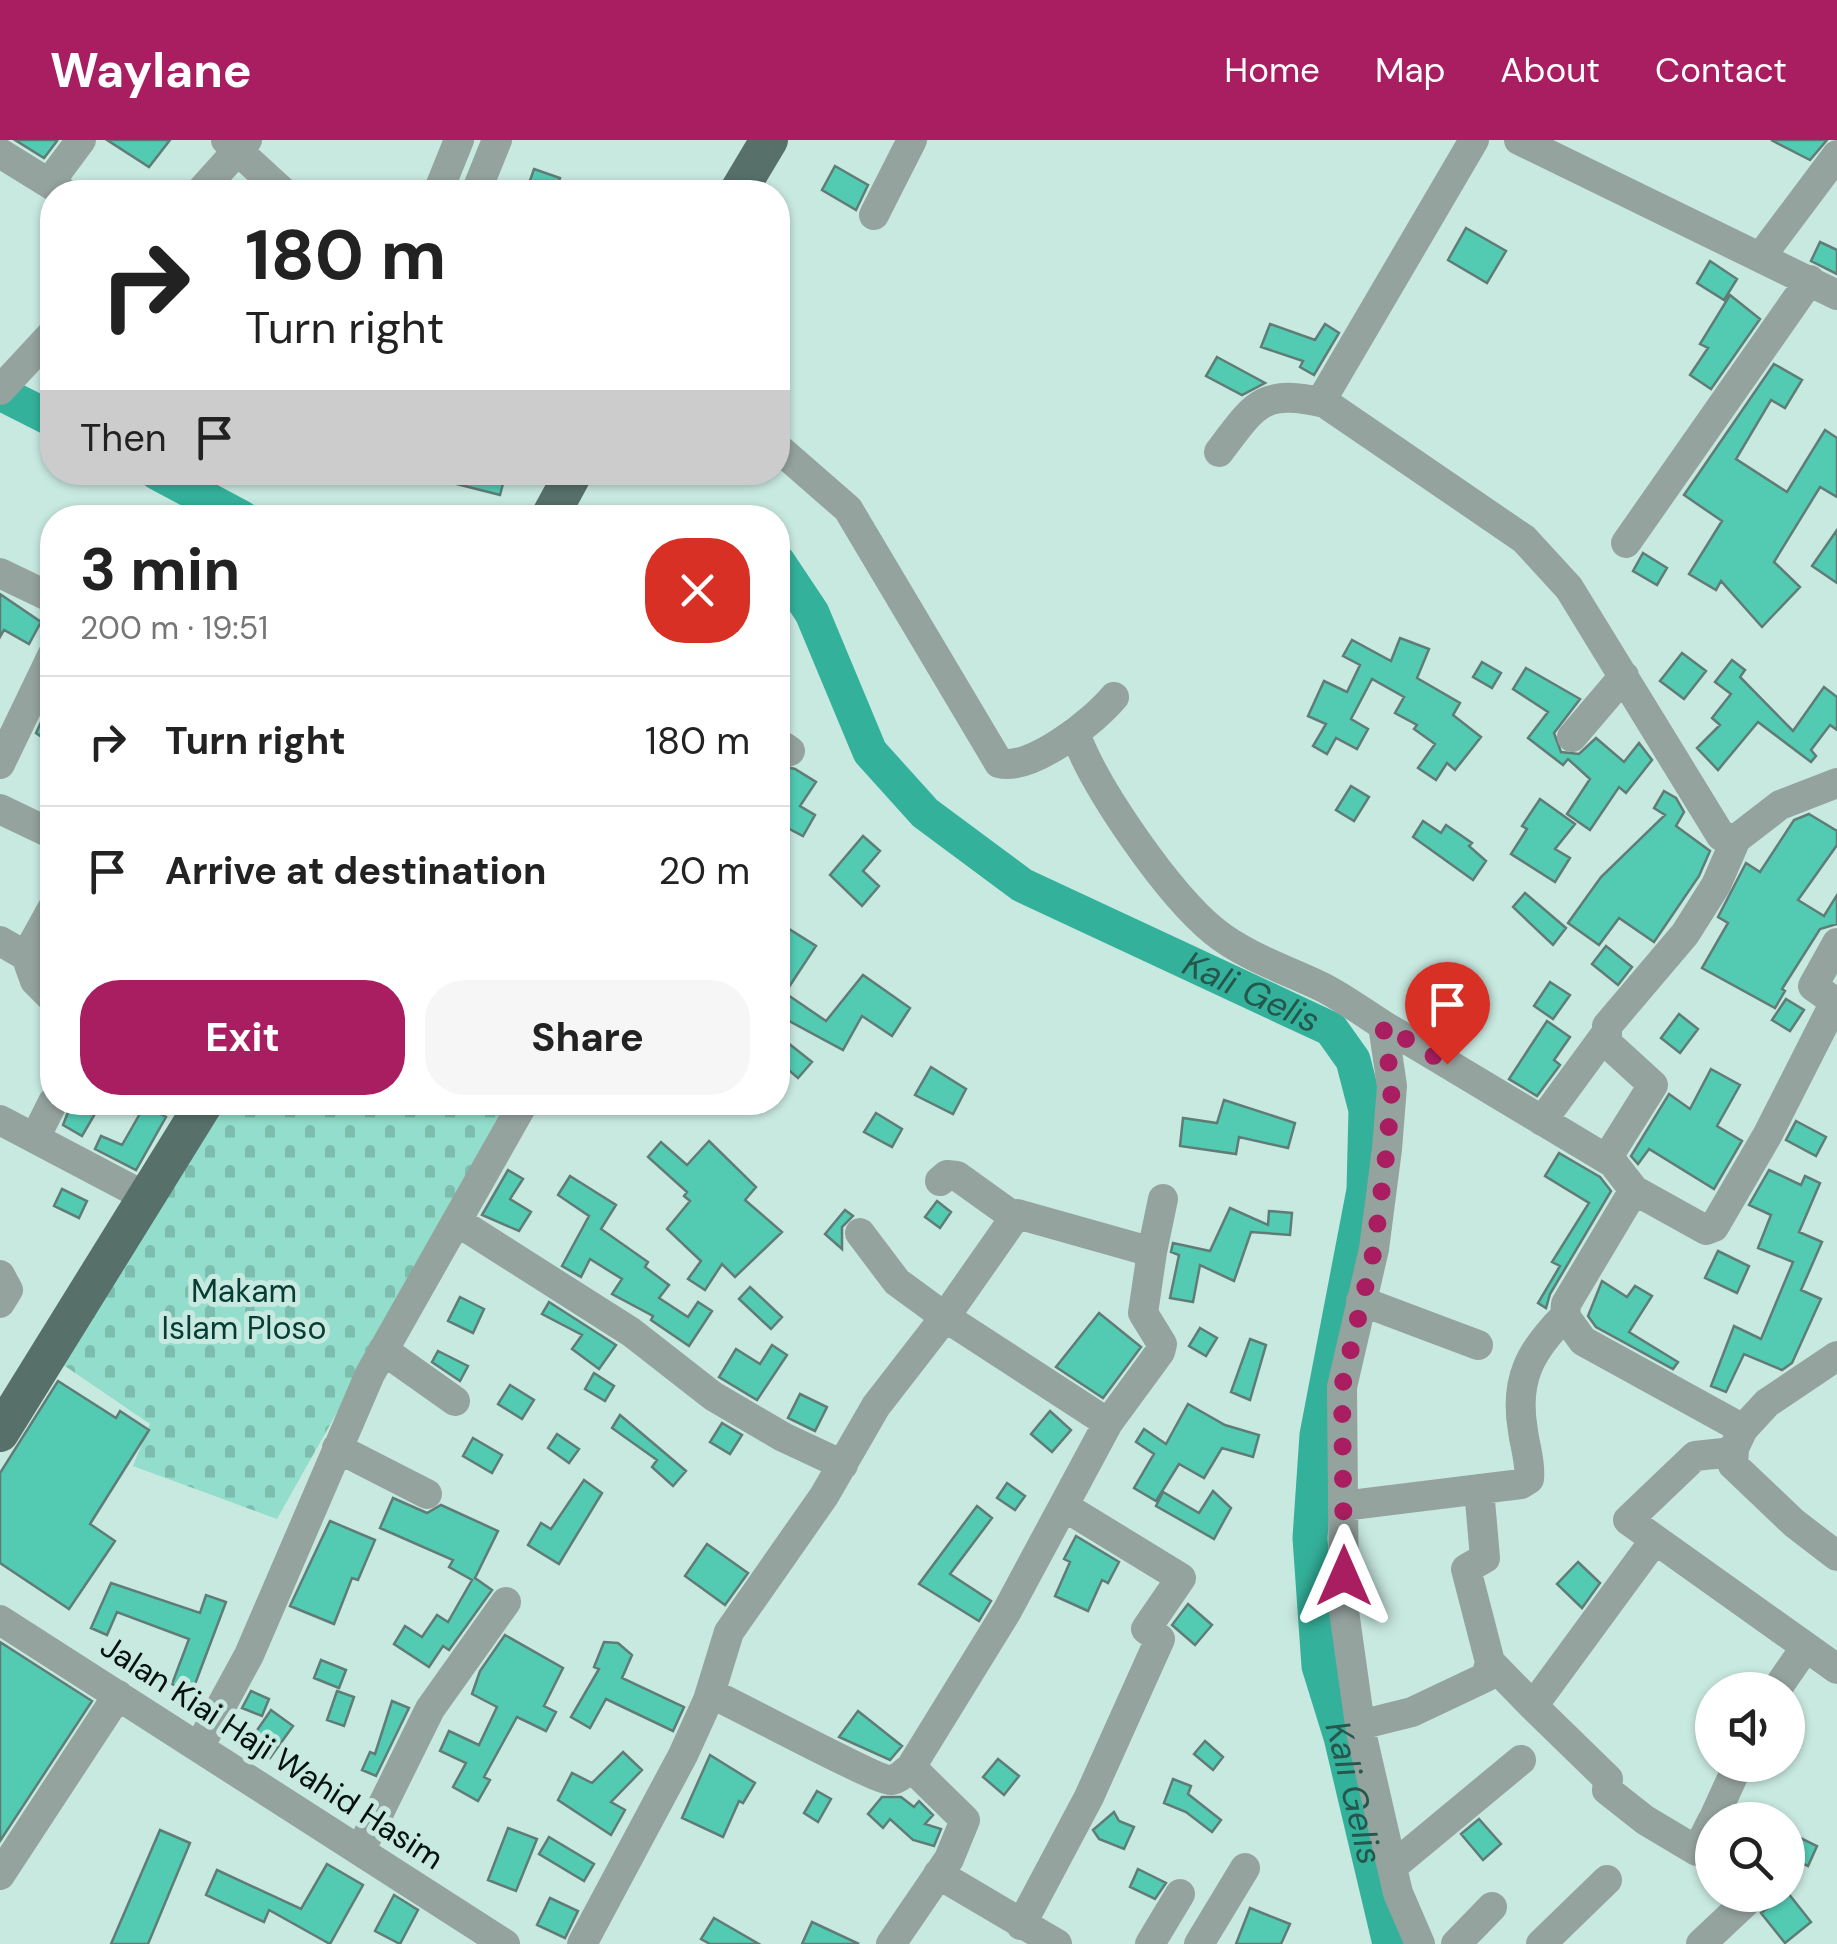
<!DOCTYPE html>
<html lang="en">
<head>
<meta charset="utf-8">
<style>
  body { margin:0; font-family:"DM Sans",sans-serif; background:#f6f6f6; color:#222; height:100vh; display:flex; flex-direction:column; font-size:38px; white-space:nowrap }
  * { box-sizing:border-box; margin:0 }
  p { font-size:32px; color:#767676 }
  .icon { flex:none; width:55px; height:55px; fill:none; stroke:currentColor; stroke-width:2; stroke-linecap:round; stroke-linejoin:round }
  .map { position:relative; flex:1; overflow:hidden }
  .sheet { position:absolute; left:40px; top:365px; width:750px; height:610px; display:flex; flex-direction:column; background:#fff; border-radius:40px; box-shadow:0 2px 8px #0004 }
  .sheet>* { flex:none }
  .top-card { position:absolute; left:40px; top:40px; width:750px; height:305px; border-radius:40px; box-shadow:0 2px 8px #0004; background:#fff; color:#222; overflow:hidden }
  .tools { position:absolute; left:1695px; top:1532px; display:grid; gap:20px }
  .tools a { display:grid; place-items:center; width:110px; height:110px; border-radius:50%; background:#fff; box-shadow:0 2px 8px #0004; font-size:50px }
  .pin { position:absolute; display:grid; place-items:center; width:85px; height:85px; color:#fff; margin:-102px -42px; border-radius:50% 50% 50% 0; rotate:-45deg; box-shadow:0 0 10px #0007 }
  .pin .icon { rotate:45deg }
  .me { position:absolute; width:110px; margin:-55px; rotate:0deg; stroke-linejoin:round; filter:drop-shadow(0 0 8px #0008) }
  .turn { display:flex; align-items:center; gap:35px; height:210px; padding:0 40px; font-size:45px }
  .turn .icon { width:130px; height:130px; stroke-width:2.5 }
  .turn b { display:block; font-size:70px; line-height:85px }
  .then { display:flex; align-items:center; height:95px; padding:0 40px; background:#0003; gap:20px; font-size:38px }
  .round { display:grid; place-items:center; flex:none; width:105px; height:105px; border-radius:40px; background:#f6f6f6 }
  .overview { display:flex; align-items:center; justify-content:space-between; height:170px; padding:0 40px }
  h1 { font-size:60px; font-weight:700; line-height:75px }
  .primary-button { display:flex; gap:20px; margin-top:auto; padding:20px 40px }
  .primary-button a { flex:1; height:115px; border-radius:40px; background:#a91e60; color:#fff; font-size:40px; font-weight:700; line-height:115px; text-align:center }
  .primary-button a+a { background:#f6f6f6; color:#222 }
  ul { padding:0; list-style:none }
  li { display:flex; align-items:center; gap:30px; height:130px; padding:0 40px; border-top:2px solid #e0e0e0 }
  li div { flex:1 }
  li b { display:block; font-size:38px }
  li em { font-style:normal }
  header { display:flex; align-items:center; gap:60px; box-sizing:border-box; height:140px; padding:0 50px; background:#a91e60; color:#fff }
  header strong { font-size:48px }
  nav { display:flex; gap:55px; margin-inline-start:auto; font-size:35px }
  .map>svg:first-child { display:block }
  .cemetery { fill:url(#cemetery-stones) }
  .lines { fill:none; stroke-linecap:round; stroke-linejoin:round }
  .river { stroke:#34b19b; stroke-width:35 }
  .building { fill:#53cbb3; stroke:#5f7d76; stroke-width:2.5 }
  .minor { stroke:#95a39f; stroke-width:30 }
  .major { stroke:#57706a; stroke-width:38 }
  .route { stroke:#a91e60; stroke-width:18; stroke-dasharray:0 32.4 }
  .labels { text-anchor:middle; stroke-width:10; stroke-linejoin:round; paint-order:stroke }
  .park-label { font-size:32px; fill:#053d34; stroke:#c8e9e0 }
  .street-label { font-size:32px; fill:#05110e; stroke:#c8e9e0 }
  .water-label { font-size:35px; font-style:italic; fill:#25574d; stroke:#c8e9e0 }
</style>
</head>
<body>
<header>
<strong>Waylane</strong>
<nav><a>Home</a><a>Map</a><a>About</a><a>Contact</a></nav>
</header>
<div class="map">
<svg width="1837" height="1804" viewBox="0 0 1837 1804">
  <defs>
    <pattern id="cemetery-stones" width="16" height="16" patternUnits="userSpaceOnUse" patternTransform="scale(2.5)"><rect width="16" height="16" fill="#92ddcb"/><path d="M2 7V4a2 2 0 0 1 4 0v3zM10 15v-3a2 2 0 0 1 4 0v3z" fill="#7cbdad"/></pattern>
  </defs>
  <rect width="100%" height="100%" fill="#c8e9e0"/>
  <!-- cemetery -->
  <path class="cemetery" d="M215,963H511L277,1379L133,1326L150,1284L59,1222Z"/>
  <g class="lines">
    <!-- river -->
    <g class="river">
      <path d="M0,253L52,279"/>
      <path d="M156,332L242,378"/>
      <path id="s1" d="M778,422L812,473L870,612L925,673L1022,745L1331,889L1353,920L1366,970L1364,1050L1317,1295L1310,1398L1319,1526L1341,1597L1390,1804"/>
    </g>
  </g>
  <!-- building -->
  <path class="building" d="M15,0H55L57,1L44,18Z
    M107,0H170L149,27Z
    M1771,0H1827L1810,20Z
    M835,26L868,45L856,70L822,50Z
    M534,29L560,38L555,52H526Z
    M1466,88L1506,111L1487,143L1448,120Z
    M1820,102L1837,110V134L1811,121Z
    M1710,121L1737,139L1724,160L1697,143Z
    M1730,155L1760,179L1711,249L1690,235L1708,208L1700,204Z
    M1270,184L1315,200L1325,184L1339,193L1314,235L1300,227L1303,221L1261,207Z
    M1217,217L1265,243L1242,255L1206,236Z
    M1774,224L1802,240L1785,268L1771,260L1736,319L1787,352L1825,290L1837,298V357L1820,347L1774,422L1800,447L1762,487L1721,441L1716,450L1689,434L1722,381L1684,355Z
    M434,332H506L500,355L433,338Z
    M1837,390V443L1812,426Z
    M1643,413L1667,428L1657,445L1633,431Z
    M0,454L41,482L29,504L4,490L0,497Z
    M1400,498L1429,509L1417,538L1460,563L1453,575L1481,597L1455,630L1447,623L1436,640L1418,628L1435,604L1414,589L1417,585L1395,573L1404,557L1372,539L1351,579L1368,589L1357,609L1336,598L1327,614L1313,606L1326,584L1308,576L1324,541L1347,552L1360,525L1343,516L1352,500L1391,521Z
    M1682,513L1706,531L1684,559L1660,541Z
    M1732,520L1745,530L1740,537L1793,591L1824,547L1837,557V590L1830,585L1811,610L1816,616L1811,622L1758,582L1718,630L1697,608L1720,585L1712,578L1731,554L1715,542Z
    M1482,522L1501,533L1492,548L1473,537Z
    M1526,528L1580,559L1554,593L1561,612L1579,614L1596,598L1624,622L1639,603L1652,620L1626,653L1619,647L1590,690L1567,674L1590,639L1568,619L1563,625L1528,598L1548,572L1513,549Z
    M52,558V604L36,593Z
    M778,625L795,629L816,642L800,666L815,675L803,696L778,683Z
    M1351,646L1369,657L1354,681L1336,670Z
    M1664,651L1676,658L1684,672L1676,686L1710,711L1699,736L1654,802L1619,778L1599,805L1568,783L1601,737L1665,675L1654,668Z
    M1540,659L1575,684L1555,709L1570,718L1555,742L1511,714L1527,689L1522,686Z
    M1809,674L1837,691V705L1798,760L1824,776L1837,755V784L1820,789L1782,849L1785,851L1775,868L1702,828L1728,783L1718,777L1746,723L1760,732L1794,680Z
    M1423,681L1441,693L1446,685L1472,703L1469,706L1486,721L1473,740L1413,697Z
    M863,696L880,711L863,731L879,746L862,766L830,735Z
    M1525,753L1566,788L1553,805L1513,767Z
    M778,782L816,806L785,853L826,881L863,835L910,868L892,896L862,876L843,910L778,875Z
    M1606,806L1632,827L1618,845L1592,824Z
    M1550,842L1570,855L1553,879L1534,866Z
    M1786,859L1804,870L1790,891L1772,880Z
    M1679,874L1698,889L1680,913L1661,898Z
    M1547,881L1570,897L1554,920L1560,925L1537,956L1509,939Z
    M778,895L812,922L798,938L778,921Z
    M931,927L966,949L953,974L915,955Z
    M1711,929L1740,945L1717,986L1742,1001L1714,1049L1649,1009L1638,1024L1631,1016L1669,954L1690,969Z
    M1224,960L1295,983L1288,1008L1239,997L1236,1014L1180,1006L1183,978L1217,983Z
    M72,962L96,972L82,996L63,985Z
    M145,965L166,977L136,1030L95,1009L101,996L122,1005Z
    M876,973L902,989L892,1007L864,992Z
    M1796,981L1826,997L1816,1016L1786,1000Z
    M709,1001L756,1047L745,1060L782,1092L735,1137L722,1124L705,1150L688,1139L701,1121L667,1089L690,1061L684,1056L687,1052L648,1017L661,1002L687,1025Z
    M1559,1013L1600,1037L1611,1051L1550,1154L1546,1168L1538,1163L1560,1126L1552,1122L1589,1063L1545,1036Z
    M508,1030L523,1039L510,1059L531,1072L519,1091L482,1075Z
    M1769,1030L1801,1045L1805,1036L1820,1043L1799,1092L1822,1102L1801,1150L1821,1159L1792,1223L1782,1230L1744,1214L1726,1252L1711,1246L1734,1186L1761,1199L1793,1122L1758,1108L1771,1075L1749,1065Z
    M570,1036L616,1065L601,1089L648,1122L645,1127L669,1145L659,1158L688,1177L698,1162L712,1171L689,1206L651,1180L653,1176L612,1154L622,1139L590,1119L581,1137L562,1126L589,1076L558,1055Z
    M62,1049L87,1061L79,1078L54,1066Z
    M937,1061L951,1072L940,1088L925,1077Z
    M1230,1068L1268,1085L1269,1071L1292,1073L1290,1095L1251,1092L1234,1141L1200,1125L1193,1162L1170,1158L1179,1115L1171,1112L1173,1103L1210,1111Z
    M845,1070L853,1076L842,1087V1109L825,1094Z
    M1718,1111L1749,1126L1737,1153L1705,1138Z
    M1602,1141L1627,1157L1635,1146L1652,1156L1629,1192L1678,1222L1673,1229L1596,1187L1588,1176Z
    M750,1147L782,1177L771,1189L739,1159Z
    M460,1157L484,1169L473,1193L448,1181Z
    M549,1162L616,1205L599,1229L572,1209L582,1195L542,1174Z
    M1099,1173L1141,1207L1103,1258L1056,1227Z
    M1200,1188L1217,1198L1206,1216L1189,1206Z
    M1250,1199L1266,1205L1250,1260L1231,1252Z
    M772,1205L787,1215L757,1260L719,1237L736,1209L760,1224Z
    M438,1211L468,1226L460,1241L432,1222Z
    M594,1233L614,1246L605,1261L585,1249Z
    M58,1241L116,1278L120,1271L149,1290L90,1384L115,1401L69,1469L0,1423V1333Z
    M510,1245L534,1260L522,1279L498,1264Z
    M800,1254L827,1267L815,1291L788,1278Z
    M1188,1264L1225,1285L1259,1295L1253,1317L1222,1308L1204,1338L1179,1324L1156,1361L1134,1348L1154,1314L1136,1302L1144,1289L1166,1304Z
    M1050,1271L1071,1290L1052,1312L1031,1294Z
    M620,1275L686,1331L673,1346L652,1327L657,1320L612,1288Z
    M722,1283L742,1295L730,1314L710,1302Z
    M557,1294L579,1309L569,1323L548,1308Z
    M473,1298L502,1315L492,1333L463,1316Z
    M584,1340L602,1353L559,1424L528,1405L541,1383L551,1389Z
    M1007,1343L1025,1356L1015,1370L997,1358Z
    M1213,1351L1231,1368L1214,1399L1156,1366L1163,1352L1199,1373Z
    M393,1358L427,1373L441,1365L498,1391L475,1438L492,1450L449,1510L443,1506L429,1527L394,1504L405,1486L422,1497L437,1475L448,1482L472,1440L449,1427L453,1420L380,1388Z
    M977,1366L992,1378L950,1434L991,1461L979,1481L919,1444Z
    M330,1381L375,1400L358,1440L352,1438L334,1484L290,1466Z
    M1076,1396L1119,1422L1108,1443L1102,1440L1088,1471L1055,1456L1070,1422L1064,1419Z
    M707,1404L748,1433L725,1465L685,1436Z
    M1578,1422L1600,1443L1582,1468L1557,1444Z
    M111,1443L200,1473L206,1455L226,1462L192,1552L172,1544L189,1499L117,1472L107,1495L91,1488Z
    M1188,1464L1212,1485L1195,1505L1172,1485Z
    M505,1495L563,1528L544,1566L556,1572L546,1591L517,1577L484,1637L490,1640L478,1661L453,1647L466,1623L440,1611L449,1591L479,1605L497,1567L472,1554L480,1531Z
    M0,1502L92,1561L0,1701Z
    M604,1502L618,1503L632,1515L622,1538L684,1567L673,1591L606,1559L590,1588L571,1577L599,1529L594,1527Z
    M321,1520L346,1530L339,1548L314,1538Z
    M251,1551L269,1559L262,1576L242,1568Z
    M337,1551L354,1557L344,1586L327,1580Z
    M392,1561L409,1568L376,1636L362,1630L370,1612L375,1614Z
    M271,1570L293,1586L270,1618L249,1602Z
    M858,1571L902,1606L890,1620L839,1597Z
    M1205,1601L1223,1617L1213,1630L1194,1614Z
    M623,1612L642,1630L611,1662L625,1670L611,1695L558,1660L572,1633L592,1643Z
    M710,1615L755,1643L743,1663L739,1661L723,1697L682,1678Z
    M998,1619L1019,1636L1004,1655L983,1637Z
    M1173,1639L1191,1646L1188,1654L1221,1680L1212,1692L1186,1672L1164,1663Z
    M817,1651L831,1659L818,1682L804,1673Z
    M882,1657H901L914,1667L919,1661L933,1675L925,1684L941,1689L934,1706L913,1700L890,1679L883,1688L868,1674Z
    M1114,1672L1119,1681L1134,1687L1124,1709L1099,1699L1093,1690Z
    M1479,1679L1501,1704L1483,1720L1461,1694Z
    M508,1688L537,1699L516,1751L488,1740Z
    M160,1690L190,1703L148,1804H111Z
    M1788,1692L1817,1706L1808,1726L1788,1716Z
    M549,1697L594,1724L584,1741L539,1714Z
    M327,1724L363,1745L330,1804L269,1770L264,1782L206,1755L217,1730L301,1769Z
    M1138,1729L1166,1743L1155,1759L1130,1747Z
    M1788,1753L1811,1782L1785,1803L1761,1773Z
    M394,1755L418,1770L400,1804L375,1791Z
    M550,1758L578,1771L565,1798L537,1785Z
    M1250,1768L1290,1784L1281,1804H1236Z
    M714,1778L759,1804H710L701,1799Z
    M812,1782L859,1804H802Z"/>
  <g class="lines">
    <!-- minor -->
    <path class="minor" d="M226,0L283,52
      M1474,0L1324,256L1325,263L1524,399L1569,448L1721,696L1736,699L1780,665L1837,643
      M1519,0L1837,155
      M0,13L63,52
      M49,43L81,0
      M200,52L247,0
      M438,52L459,0
      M476,52L497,0
      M874,75L912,0
      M1762,115L1837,15
      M0,250L52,194
      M778,308L848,369L999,623C1031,632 1094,581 1114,557
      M1219,312C1256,263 1262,249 1325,263
      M1626,403L1810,140
      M0,433L52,458
      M1075,593C1095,649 1169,755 1215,792C1245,816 1284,829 1318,845C1340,855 1362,872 1383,885L1392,946L1387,1009L1374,1109L1342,1247L1344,1471L1361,1592L1398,1753L1420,1804
      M1572,597L1624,536
      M778,603L790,611
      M0,624L52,516
      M0,669L52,694
      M1736,699L1716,745L1685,794L1607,886V903L1653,945L1611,1012L1613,1023L1634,1050L1566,1164L1565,1176L1583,1201L1743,1289L1734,1308L1733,1325L1794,1383L1837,1416
      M52,769L26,816L35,841L52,858
      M0,801L26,816
      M1383,885L1613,1023
      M0,980L146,1057
      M1542,981L1605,895
      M35,998L53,962
      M940,1041L947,1035L957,1036L1013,1076
      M1634,1050L1706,1090L1714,1087L1768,994L1835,862L1813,846L1837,803
      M458,1082L631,1192L713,1256L783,1297L843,1325
      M1152,1112L1163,1059
      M0,1135L8,1150L0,1163
      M1361,1161L1478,1205
      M383,1210L455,1261
      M1743,1289L1767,1263L1837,1216
      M337,1308L427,1354
      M1733,1312L1695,1316L1628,1380L1837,1529
      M1343,1366L1521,1344L1529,1339C1531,1323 1525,1307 1523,1291C1514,1240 1530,1211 1565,1176
      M1654,1401L1533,1566L1608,1639L1607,1650L1645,1680L1697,1711L1712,1681
      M0,1480L505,1804
      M1490,1522L1533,1566
      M1776,1550L1805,1508
      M710,1553C737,1565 877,1641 891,1640C899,1639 905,1632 911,1627L1007,1471L1108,1283L1160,1212L1162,1204L1143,1173L1152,1112L1017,1074L945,1177L897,1142L860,1093
      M1360,1585L1412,1572L1486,1537L1490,1522L1466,1429L1485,1418L1479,1349
      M199,1607L249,1515L370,1234L524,962
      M1713,1680L1738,1625
      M360,1711L430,1569L506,1462
      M1392,1727L1521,1620
      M938,1734L1057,1804
      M0,1735L118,1555
      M1021,1785L1089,1657L1160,1499L1146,1489L1181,1438L1065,1367
      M582,1804L683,1615L708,1560L729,1492L824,1356L876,1266L945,1177L1108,1283
      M891,1804L949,1719L965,1680L911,1627
      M1150,1804L1180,1754
      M1199,1804L1245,1728
      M1456,1804L1492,1767
      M1541,1804L1607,1740
      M1701,1804L1753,1755"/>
    <!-- major -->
    <path class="major" d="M738,52L769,0
      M549,378L574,332
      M0,1293L205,962"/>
  </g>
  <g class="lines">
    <!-- route -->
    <path class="route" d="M1344,1436L1342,1247L1374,1110L1387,1009L1392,946L1383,885L1447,924"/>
  </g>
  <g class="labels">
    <!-- park labels -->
    <g class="park-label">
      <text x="244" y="1162">Makam<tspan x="244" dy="37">Islam Ploso</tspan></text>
    </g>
    <!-- street labels -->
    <g class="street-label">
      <text transform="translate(272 1612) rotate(33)" y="11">Jalan Kiai Haji Wahid Hasim</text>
    </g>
    <!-- water labels -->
    <g class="water-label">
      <text dy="12" stroke="none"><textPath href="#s1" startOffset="668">Kali Gelis</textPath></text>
      <text dy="12" stroke="none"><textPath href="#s1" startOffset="1538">Kali Gelis</textPath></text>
    </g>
  </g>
</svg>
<div class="tools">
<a><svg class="icon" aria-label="sound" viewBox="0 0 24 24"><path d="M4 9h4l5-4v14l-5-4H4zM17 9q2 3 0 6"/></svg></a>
<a><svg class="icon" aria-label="search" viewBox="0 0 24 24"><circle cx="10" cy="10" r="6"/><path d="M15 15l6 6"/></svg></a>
</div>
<div class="pin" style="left:1447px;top:924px;background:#d93025"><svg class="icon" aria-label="arrive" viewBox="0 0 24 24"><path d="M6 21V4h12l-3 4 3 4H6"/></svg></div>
<svg class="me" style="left:1344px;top:1436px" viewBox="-20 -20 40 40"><path d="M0-17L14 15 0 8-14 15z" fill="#a91e60" stroke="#fff" stroke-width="4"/></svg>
<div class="top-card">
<div class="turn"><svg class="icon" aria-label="right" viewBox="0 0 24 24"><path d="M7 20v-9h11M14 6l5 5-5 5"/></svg><div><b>180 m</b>Turn right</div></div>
<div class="then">Then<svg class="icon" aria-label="arrive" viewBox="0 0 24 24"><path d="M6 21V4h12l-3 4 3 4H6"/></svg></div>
</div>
<section class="sheet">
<div class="overview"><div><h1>3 min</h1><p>200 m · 19:51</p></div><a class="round" style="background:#d93025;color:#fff"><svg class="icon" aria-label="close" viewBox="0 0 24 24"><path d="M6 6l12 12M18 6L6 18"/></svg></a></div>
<ul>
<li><svg class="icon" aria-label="right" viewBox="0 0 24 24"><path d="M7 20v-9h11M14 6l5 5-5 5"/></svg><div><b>Turn right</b></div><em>180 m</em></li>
<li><svg class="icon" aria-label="arrive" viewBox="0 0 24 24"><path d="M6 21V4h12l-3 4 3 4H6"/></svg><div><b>Arrive at destination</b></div><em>20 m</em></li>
</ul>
<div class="primary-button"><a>Exit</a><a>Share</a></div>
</section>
</div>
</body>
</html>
